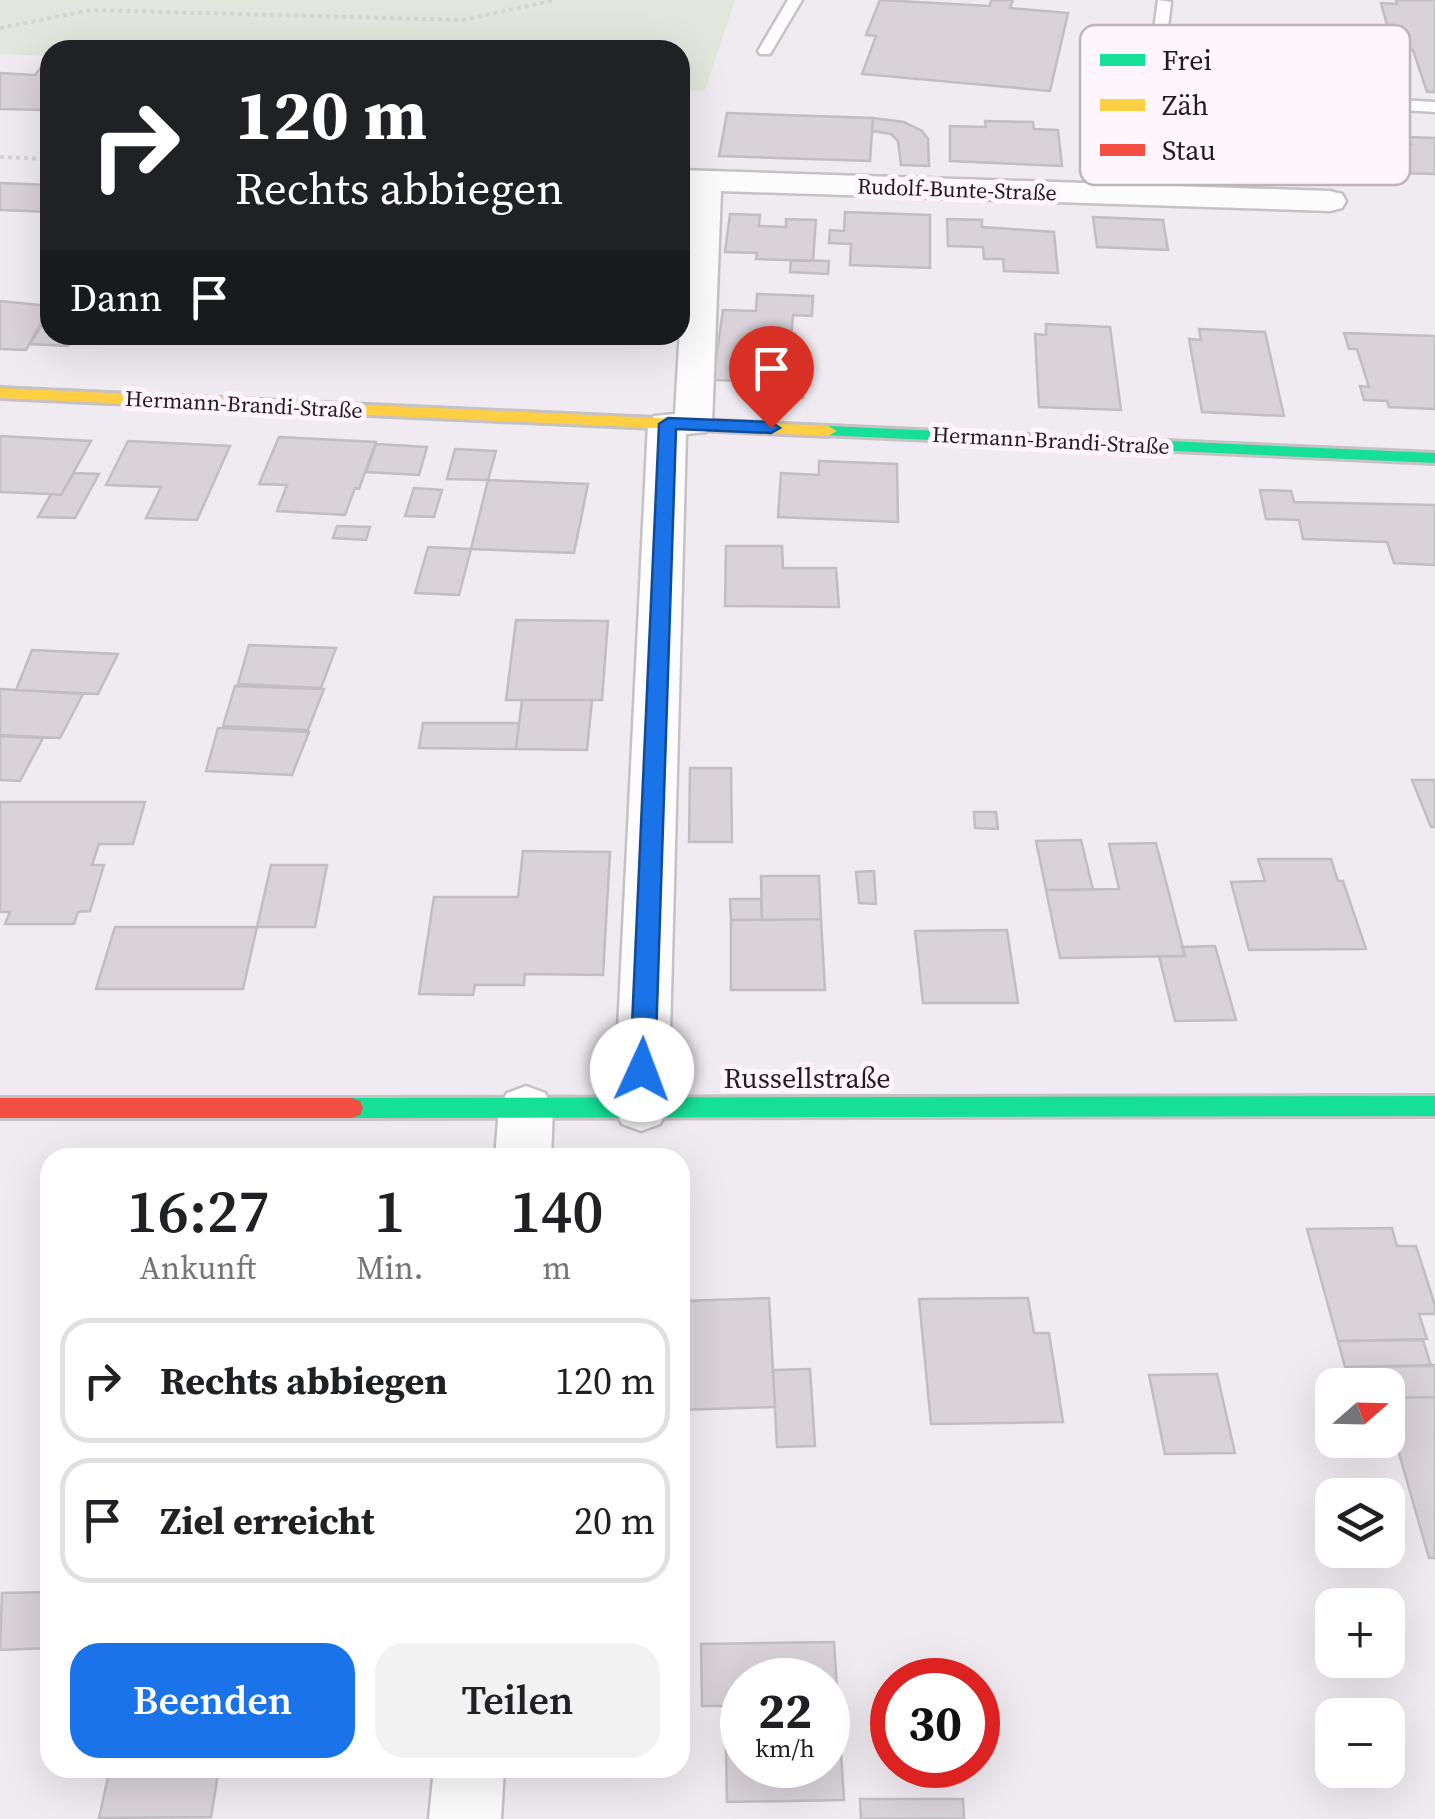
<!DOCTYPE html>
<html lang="de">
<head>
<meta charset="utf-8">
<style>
  body { margin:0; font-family:"Source Serif 4",serif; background:#f2f2f2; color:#202124; height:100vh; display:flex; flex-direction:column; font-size:38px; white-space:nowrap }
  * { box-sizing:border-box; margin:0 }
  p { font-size:32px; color:#757577 }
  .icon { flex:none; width:55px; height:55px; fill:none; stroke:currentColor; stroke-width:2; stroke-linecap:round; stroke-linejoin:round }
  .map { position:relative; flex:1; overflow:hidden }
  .details { position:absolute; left:40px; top:1148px; width:650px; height:630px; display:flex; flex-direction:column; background:#fff; border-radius:30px; box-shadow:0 10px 40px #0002 }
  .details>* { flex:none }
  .hud { position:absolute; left:40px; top:40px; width:650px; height:305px; border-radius:30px; box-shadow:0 10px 40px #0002; background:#202124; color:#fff; overflow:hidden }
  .needle { width:65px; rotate:70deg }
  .fabs { position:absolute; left:1315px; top:1368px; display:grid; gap:20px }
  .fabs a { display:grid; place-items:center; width:90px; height:90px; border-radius:20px; background:#fff; box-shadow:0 10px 40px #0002; font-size:50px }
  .speed { position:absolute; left:720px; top:1658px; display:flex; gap:20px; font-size:50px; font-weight:700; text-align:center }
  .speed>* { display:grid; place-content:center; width:130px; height:130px; border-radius:50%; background:#fff; box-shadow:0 10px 40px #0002; line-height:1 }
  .speed small { font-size:25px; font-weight:400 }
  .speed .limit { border:15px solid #d22; background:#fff; color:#111 }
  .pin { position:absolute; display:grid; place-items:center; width:85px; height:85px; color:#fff; margin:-102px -42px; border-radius:50% 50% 50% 0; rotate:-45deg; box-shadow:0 0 10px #0007 }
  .pin .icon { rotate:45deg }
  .me { position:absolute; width:110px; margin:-55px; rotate:2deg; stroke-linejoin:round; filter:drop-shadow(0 0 8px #0008) }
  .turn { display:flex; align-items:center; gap:35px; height:210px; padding:0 30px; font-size:45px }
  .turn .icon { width:130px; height:130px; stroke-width:2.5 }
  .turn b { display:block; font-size:70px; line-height:85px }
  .then { display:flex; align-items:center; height:95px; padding:0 30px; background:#0003; gap:20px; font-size:38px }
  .eta { display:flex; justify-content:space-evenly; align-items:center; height:170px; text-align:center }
  .eta b { font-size:60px; font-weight:600; line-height:70px }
  .cta { display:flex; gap:20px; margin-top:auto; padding:20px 30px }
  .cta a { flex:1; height:115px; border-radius:30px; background:#1a73e8; color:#fff; font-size:40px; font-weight:600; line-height:115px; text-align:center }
  .cta a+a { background:#f2f2f2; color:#202124 }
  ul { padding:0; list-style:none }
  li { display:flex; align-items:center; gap:30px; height:125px; margin:0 20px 15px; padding:0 10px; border:5px solid #e0e0e0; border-radius:30px }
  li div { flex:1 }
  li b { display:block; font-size:38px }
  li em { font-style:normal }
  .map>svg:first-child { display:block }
  .green { fill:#e1e7dc }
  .building { fill:#d9d2d9; stroke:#c1bdc1; stroke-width:2.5; fill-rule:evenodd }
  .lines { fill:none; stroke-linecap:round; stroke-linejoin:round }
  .lane-casing { stroke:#c6c1c5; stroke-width:5 }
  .street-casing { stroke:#c6c1c5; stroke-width:5 }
  .fast-casing { stroke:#c6c1c5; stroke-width:6 }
  .slow-casing { stroke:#c6c1c5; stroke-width:6 }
  .jam-casing { stroke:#c6c1c5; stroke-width:6 }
  .path { stroke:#d5d3d5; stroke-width:4; stroke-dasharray:4 4; stroke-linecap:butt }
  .lane { fill:#fdfcfd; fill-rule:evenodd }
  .street { fill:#fdfcfd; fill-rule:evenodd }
  .fast { fill:#16e098; fill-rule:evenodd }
  .slow { fill:#ffcf43; fill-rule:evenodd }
  .jam { fill:#f24e42; fill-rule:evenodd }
  .route { fill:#1a73e8; stroke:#114b97; stroke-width:2.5 }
  .labels { text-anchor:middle; stroke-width:10; stroke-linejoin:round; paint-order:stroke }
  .far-street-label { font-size:22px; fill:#201c1f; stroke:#fff6fd }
  .street-label { font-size:28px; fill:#201c1f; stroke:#fff6fd }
  .key { fill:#fff6fd; stroke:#bcb5ba; stroke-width:2.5 }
  .key-label { font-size:28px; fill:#201c1f }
</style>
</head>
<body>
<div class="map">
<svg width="1435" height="1819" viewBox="0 0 1435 1819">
  <rect width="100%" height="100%" fill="#f0ebf0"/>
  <!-- green -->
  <path class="green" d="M0,0H735L705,91L680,90V50H50V56L0,54Z"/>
  <!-- building -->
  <path class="building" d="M880,0L990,6L991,0H1013L1010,8L1068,13L1050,91L862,74L876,36L866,35Z
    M1396,0H1435V92H1427L1413,50H1394L1381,3L1397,4Z
    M40,68L50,69V101L43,110L0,109V73L35,75Z
    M727,113L873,118L870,161L719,156Z
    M873,118L904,122L922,131L928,139L929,166L901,165L898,141L891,134L872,131Z
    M985,121L1033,122L1034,129L1058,130L1062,166L950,161V126L986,127Z
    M1408,137L1435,138V174L1396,173L1385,143L1411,144Z
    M0,183L50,185V212L0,210Z
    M845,212L930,215V268L850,265L851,244L829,243L830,230L844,231Z
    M730,214L760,215L759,226L786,227V219L816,220L813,261L756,259L757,253L725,252Z
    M1093,217L1163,220L1168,250L1097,247Z
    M947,219L982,220V227L1054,232L1058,273L1004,271L1003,259H984L983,247L948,246Z
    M791,260L829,261L828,274L790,272Z
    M757,294L813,296L812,316L793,315L788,377L804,378L803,398L744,396L747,381L713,380L723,310L756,311Z
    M0,301L50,306L26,350L0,349Z
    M50,311V335H74L68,346L30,344Z
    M1046,324L1110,327L1121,410L1039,407L1035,334L1046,335Z
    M1199,329L1265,332L1284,416L1202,412L1189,339L1201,340Z
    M1344,333L1435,336V409L1389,407L1387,401L1364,400L1360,386L1369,387L1357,349H1349Z
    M0,436L91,441L61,495L51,494L0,492Z
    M279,437L376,442L359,489L355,488L345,515L277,511L287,485L259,484Z
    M128,441L230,446L197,520L146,518L161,487L106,485Z
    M376,444L427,447L419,475L366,472Z
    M455,449L496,451L488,480L447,479Z
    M819,461L897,464L898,522L778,517L781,473L819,475Z
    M74,473L99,474L75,518L38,517L51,494L61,495Z
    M488,480L588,484L574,553L471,549Z
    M414,488L442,490L434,517L405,516Z
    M1260,490L1291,491L1294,502L1435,505V565L1394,563L1387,542L1303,539L1299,520L1266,519Z
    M337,526L370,527L366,540L333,538Z
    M726,546H782L783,568H836L839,607L725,606Z
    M428,547L471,549L459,595L415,593Z
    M516,620L608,621L602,700H506Z
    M249,645L336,648L321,688L238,684Z
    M32,650L118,654L98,694L16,690Z
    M235,686L324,689L308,730L223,726Z
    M0,689L83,694L60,738L0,735Z
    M522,700H592L587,750L516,749Z
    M423,723H519L516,749L419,748Z
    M218,728L309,732L292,775L206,771Z
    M0,736L43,738L20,781L0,780Z
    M690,768H731L732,842H689Z
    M1412,780H1435V827H1431Z
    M0,802H145L133,844H99L92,865H104L90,911L78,912L74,924H5L10,912H0Z
    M974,812H996L998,829L975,828Z
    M1081,840L1093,890H1046L1036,841Z
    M1156,843L1185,956L1060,958L1046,890L1119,889L1109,844Z
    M523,851L610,852L603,975L525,974L524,985H475L473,995L419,994L434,897H518Z
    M1258,859H1331L1338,881H1343L1366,949L1249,950L1231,882L1265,881Z
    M271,865H327L315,927H257Z
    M874,871L876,904L859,903L856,872Z
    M761,876H819L821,919L762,920Z
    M730,899H761L762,920H731Z
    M821,919L825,990H731V920Z
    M115,927H257L243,989H96Z
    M1007,930L1018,1003H923L915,931Z
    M1215,946L1236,1020L1175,1021L1159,956H1185L1182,947Z
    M1392,1228L1397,1246H1416L1435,1305V1314H1419L1427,1339L1338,1341L1307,1229Z
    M769,1298L775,1407L680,1410V1361H684L683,1301Z
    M1028,1298L1034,1333H1049L1063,1422L931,1424L919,1299Z
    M1423,1340L1431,1366L1345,1367L1338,1341Z
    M1435,1365V1397L1388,1398V1385H1349L1345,1367Z
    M810,1369L815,1446L777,1447L773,1370Z
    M1217,1374L1235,1453L1165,1454L1149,1375Z
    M1435,1397V1558H1429L1388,1415V1398Z
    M50,1592V1648L0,1650L2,1593Z
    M834,1642L844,1800L727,1802L725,1706H702L701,1644ZM742,1680H828V1765H742Z
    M110,1768H219L211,1817L99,1818Z
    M860,1799H963L964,1819H861Z"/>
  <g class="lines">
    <defs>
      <path id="lane" d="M788,0H802L770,54H760L758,51Z
        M1158,0L1171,2L1162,79L1174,88L1435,102V112L1165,95L1147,80Z"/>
      <path id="street" d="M680,170L1330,191L1342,194L1346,201L1342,208L1330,211L721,191L712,424L706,432L686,434L668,1109L660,1124L641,1131L622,1124L614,1109L648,424L654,416L675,414L688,190H680Z
        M526,1086L545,1093L553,1108L551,1158H495L499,1108L507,1093Z
        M434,1768H504L501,1819H429Z"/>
      <path id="fast" d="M828,426L1435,453V463L822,435L819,431Z
        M1435,1096V1116L351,1118L342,1115L339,1108L342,1101L351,1098Z"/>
      <path id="slow" d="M0,388L828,426L837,431L828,436L0,398Z"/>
      <path id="jam" d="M0,1098H351L360,1101L363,1108L360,1115L351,1118H0Z"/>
    </defs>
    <!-- lane casing -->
    <use href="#lane" class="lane-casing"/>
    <!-- street casing -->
    <use href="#street" class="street-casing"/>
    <!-- fast casing -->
    <use href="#fast" class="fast-casing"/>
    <!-- slow casing -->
    <use href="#slow" class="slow-casing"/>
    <!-- jam casing -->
    <use href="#jam" class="jam-casing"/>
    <!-- path -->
    <path class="path" d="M0,28L91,10L463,20L555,0
      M0,157L50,159"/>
    <!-- lane -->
    <use href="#lane" class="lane"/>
    <!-- street -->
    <use href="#street" class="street"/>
    <!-- fast -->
    <use href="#fast" class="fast"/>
    <!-- slow -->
    <use href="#slow" class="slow"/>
    <!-- jam -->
    <use href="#jam" class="jam"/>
  </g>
  <!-- route -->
  <path class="route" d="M668,418L771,422L780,428L771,433L676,429L655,1070L651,1077H634L630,1070L659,424Z"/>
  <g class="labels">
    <!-- far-street labels -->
    <g class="far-street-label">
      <text transform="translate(957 189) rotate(2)" y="8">Rudolf-Bunte-Straße</text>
      <text transform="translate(244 404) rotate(3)" y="8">Hermann-Brandi-Straße</text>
      <text transform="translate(1051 440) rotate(3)" y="8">Hermann-Brandi-Straße</text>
    </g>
    <!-- street labels -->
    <g class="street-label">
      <text x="807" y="1088">Russellstraße</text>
    </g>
  </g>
  <!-- legend -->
  <rect x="1080" y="25" width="330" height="160" rx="15" class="key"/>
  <rect x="1100" y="54" width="45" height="12" fill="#16e098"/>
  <rect x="1100" y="99" width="45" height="12" fill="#ffcf43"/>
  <rect x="1100" y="144" width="45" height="12" fill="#f24e42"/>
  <g class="key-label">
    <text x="1162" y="70">Frei</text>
    <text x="1162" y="115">Zäh</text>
    <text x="1162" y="160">Stau</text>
  </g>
</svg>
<div class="fabs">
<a><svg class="needle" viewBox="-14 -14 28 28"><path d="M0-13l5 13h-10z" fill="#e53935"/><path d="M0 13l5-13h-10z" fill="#757577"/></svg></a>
<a><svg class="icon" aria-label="layers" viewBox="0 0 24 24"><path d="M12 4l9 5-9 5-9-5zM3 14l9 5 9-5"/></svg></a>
<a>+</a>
<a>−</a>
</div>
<div class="speed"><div>22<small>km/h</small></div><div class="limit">30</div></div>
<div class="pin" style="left:771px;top:428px;background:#d93025"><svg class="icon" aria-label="arrive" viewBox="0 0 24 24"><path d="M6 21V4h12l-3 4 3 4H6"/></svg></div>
<svg class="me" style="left:642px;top:1070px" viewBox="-20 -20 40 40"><circle r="19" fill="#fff"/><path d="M0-13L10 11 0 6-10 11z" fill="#1a73e8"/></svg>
<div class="hud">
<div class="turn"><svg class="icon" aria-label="right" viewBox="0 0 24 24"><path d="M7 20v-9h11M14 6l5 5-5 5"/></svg><div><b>120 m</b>Rechts abbiegen</div></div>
<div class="then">Dann<svg class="icon" aria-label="arrive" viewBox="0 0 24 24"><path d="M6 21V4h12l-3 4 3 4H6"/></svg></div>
</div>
<section class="details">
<div class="eta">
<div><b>16:27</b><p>Ankunft</p></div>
<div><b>1</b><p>Min.</p></div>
<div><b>140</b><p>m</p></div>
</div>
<ul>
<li><svg class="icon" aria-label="right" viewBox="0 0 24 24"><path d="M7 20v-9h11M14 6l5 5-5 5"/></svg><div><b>Rechts abbiegen</b></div><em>120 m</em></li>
<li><svg class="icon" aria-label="arrive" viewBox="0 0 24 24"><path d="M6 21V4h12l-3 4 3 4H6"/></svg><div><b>Ziel erreicht</b></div><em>20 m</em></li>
</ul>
<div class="cta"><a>Beenden</a><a>Teilen</a></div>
</section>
</div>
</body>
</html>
